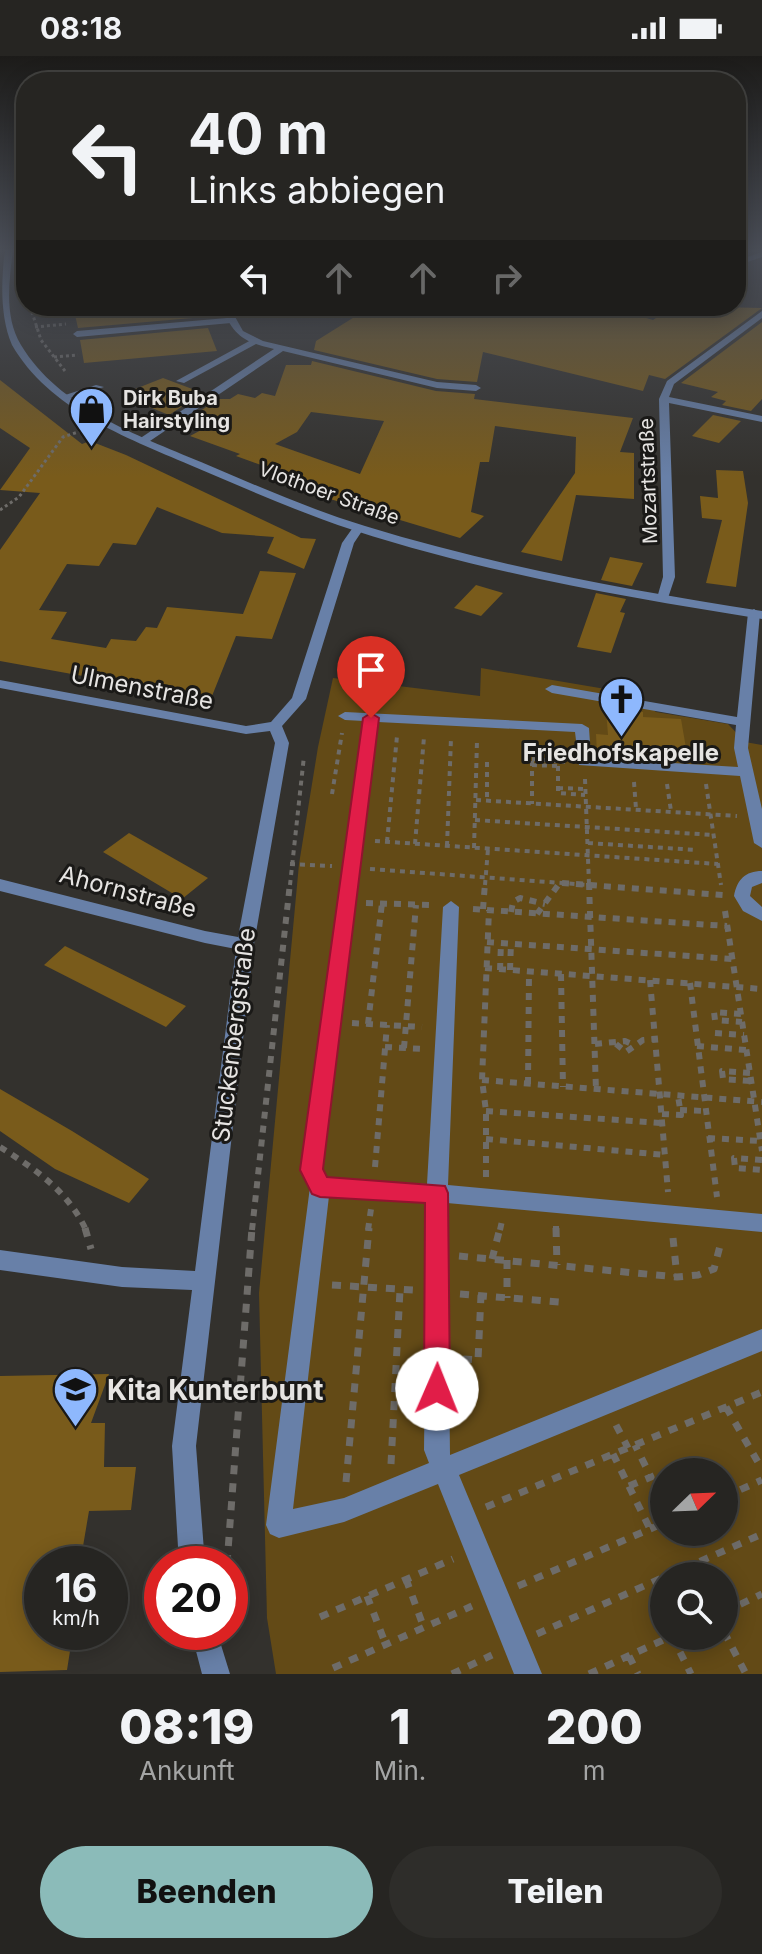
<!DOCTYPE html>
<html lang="de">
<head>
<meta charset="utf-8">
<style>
  body { margin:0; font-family:Inter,sans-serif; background:#2e2d2a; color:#f1f3f6; height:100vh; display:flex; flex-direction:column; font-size:30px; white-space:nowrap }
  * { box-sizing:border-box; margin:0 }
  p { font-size:26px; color:#a4a5a5 }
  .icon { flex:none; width:44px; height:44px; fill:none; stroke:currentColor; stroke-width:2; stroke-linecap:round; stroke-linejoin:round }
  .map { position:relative; height:1618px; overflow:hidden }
  .drawer { display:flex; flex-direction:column; background:#262522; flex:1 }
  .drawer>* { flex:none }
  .top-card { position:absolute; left:16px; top:16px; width:730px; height:244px; border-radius:32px; box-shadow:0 4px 20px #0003,0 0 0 2px #424240; background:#262522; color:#f1f3f6; overflow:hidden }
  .needle { width:52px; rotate:67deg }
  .buttons { position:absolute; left:650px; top:1402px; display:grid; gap:16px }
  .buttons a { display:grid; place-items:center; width:88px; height:88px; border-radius:50%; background:#262522; box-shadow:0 4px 20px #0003,0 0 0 2px #424240; font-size:40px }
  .speed { position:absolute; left:24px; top:1490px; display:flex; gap:16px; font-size:40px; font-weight:700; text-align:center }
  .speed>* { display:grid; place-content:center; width:104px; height:104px; border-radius:50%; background:#262522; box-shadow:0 4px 20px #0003,0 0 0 2px #424240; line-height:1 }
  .speed small { font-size:20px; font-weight:400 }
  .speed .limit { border:12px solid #d22; background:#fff; color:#111 }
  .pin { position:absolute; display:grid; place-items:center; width:68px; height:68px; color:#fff; margin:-82px -34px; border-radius:50% 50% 50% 0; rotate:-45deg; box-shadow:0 0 8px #0007 }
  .pin .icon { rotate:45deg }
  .me { position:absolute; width:88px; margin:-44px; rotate:1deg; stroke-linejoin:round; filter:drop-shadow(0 0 6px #0008) }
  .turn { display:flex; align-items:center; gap:28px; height:168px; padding:0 40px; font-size:36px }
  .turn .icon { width:104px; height:104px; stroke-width:2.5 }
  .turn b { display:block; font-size:56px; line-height:68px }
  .lanes { display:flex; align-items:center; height:76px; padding:0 40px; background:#0003; justify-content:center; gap:40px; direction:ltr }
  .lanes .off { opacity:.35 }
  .eta { display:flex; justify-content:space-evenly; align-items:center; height:136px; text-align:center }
  .eta b { font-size:48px; font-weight:800; line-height:56px }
  .cta { display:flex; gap:16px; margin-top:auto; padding:16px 40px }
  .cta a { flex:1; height:92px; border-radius:48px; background:#8bbbb9; color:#111; font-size:32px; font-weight:800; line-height:92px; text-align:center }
  .cta a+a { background:#2e2d2a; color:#f1f3f6 }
  .status { display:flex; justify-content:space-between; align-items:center; height:56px; padding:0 40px; background:#262522; direction:ltr }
  .status svg { height:22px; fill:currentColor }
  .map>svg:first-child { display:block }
  .green { fill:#634a16; fill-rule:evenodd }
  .building { fill:#795b1b; fill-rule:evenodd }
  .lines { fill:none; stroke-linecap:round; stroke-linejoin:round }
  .path-far3 { stroke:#6e6c69; stroke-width:3; stroke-dasharray:3 3; stroke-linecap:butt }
  .path-far2 { stroke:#6e6c69; stroke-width:4; stroke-dasharray:5 5; stroke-linecap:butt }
  .path-far1 { stroke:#6e6c69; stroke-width:6; stroke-dasharray:7 7; stroke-linecap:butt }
  .path { stroke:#6e6c69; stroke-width:7; stroke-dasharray:9 9; stroke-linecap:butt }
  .service { fill:#6880a8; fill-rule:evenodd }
  .minor { fill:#6880a8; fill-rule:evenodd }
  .tertiary { fill:#6880a8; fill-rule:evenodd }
  .route { fill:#e11d48; stroke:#92132f; stroke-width:2 }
  .labels { text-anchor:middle; stroke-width:6; stroke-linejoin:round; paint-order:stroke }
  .far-poi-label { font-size:20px; font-weight:bold; fill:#e6e4e2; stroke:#1a1917; text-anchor:start }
  .far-street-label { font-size:20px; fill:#e6e4e2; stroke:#1a1917 }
  .street-label { font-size:24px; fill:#e6e4e2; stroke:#1a1917 }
  .poi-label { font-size:24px; font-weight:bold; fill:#e6e4e2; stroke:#1a1917 }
  .near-poi-label { font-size:28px; font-weight:bold; fill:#e6e4e2; stroke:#1a1917; text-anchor:start }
</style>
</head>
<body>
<div class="status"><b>08:18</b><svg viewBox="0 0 49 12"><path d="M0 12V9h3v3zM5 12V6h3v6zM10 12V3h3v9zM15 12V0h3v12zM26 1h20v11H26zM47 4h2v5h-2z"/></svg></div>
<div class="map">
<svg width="762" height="1618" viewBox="0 0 762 1618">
  <rect width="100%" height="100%" fill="#33312d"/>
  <!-- green -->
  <path class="green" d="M481,612L635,638L656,656L728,668L745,686L762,689V1618H276L267,1562L259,1237L299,808L318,691L333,622L480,640ZM664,1416H724V1476H664ZM664,1520H724V1580H664Z"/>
  <!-- building -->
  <path class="building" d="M73,250H199L204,261L78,272Z
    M372,250H606L653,264L674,250L762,252L665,323L649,319L643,335L483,296L477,326L437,323L314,294L316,285Z
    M762,266V343L751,355L722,349L726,345L711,341L718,336L681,327Z
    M208,272L217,295L84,307L80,284Z
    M312,305L436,335L475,338L474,343L633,362L620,396L634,397V443L576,439L562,505L521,496L575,417L576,381L495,370L489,406H480L471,456L484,460L460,482L330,443L339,437L236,400L240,398L190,380L203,373L184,366L218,343H230L238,338L255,342L262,337L275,340L286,309H311ZM311,356L384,365L360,418L275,388L297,376Z
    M163,322L203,337L169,359L125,341L134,337L130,335Z
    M0,324L82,388L90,385L126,399L301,482L316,483L304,513L267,497L274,481L222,477L157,451L136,489L113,487L99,510L67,508L39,554L67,556L51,583L106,592L111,583L136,585L146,571L157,572L167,551L243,558L260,515L296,517L272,583L236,580L212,640L136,634L138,630L0,605V494L40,437L0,434L30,392L0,372Z
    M713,359L741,365L719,387L692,380Z
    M716,414L743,415L748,447L736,531L706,527L722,464L702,462L700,440L718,442Z
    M610,501L643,507L632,530L601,524Z
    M476,529L503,537L481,560L454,552Z
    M596,537L626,543L620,556L625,557L611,597L577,591Z
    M606,654L643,656V661L681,663L686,692L681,704L597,699L596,678L608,679Z
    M129,777L208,822L182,843L103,796Z
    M65,890L186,950L166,971L44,909Z
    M0,1033L72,1075L149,1123L129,1147L55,1113L0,1075Z
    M109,1318L91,1367H105L104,1411H136L131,1454L89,1455L80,1508H42V1576H73L67,1614L0,1616V1320Z"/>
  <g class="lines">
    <!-- path-far3 -->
    <path class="path-far3" d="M30,250L41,284L65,315
      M35,271L66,268
      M54,301L78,299
      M0,454L19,441L63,381L84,374"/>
    <!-- path-far2 -->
    <path class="path-far2" d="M532,685V748
      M532,703L565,706
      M487,706V745
      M532,709L558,710V707
      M558,710V737L585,739
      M585,723L589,829
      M634,726L636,753
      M667,728L671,755
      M706,728L721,829
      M558,732L585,733
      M332,738L342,677
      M476,744L737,760
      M475,764L714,779
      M375,785L718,808
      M387,786L397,680
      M588,787L697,794
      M415,788L424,681
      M447,790L451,682
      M474,792L477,685
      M290,808L332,810
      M370,813L589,829
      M290,829L304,700
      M485,829L488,793"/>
    <!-- path-far1 -->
    <path class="path-far1" d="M562,827L723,839
      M589,827L596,1034
      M366,847L432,849
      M473,853L727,870
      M483,853L485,827
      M725,855L762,1095
      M511,856L513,846L520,842L545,848
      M537,858L559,828
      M487,886L732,903
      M485,912L762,933
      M500,914L501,887
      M510,914L511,887
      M561,918L563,1031
      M650,924L668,1136
      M690,927L717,1141
      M741,958L714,956L715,964L742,966
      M352,967L422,971
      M368,968L382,847
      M715,977L744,979
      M595,988L625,985L634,989
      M616,988L626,996L643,984L655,983
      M697,990L746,994
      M385,991L424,993
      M404,992L416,849
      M750,1017L722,1015L723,1023L751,1025
      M482,1024L762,1046
      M528,1028L529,916
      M680,1054L704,1055
      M486,1055L662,1067
      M662,1058L681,1059L678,1040
      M708,1082L760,1085
      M486,1083L665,1099
      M0,1091C35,1113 68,1135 86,1174
      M762,1104L734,1102L735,1112L762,1114
      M375,1111L387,969
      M486,1121V1055L482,1024L489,854
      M556,1170V1174
      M252,1174L290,827
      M368,1174L371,1153
      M500,1174L502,1165"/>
    <!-- path -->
    <path class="path" d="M85,1172L91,1193
      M556,1172L557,1209
      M673,1182L677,1221
      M459,1200L677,1221L698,1219L714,1213L721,1186
      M492,1203L500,1172
      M507,1204V1242
      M332,1229L414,1234
      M460,1238L559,1246
      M463,1303L478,1304L481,1239
      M726,1351L762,1413
      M616,1369L628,1392
      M613,1398L650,1473
      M391,1408L400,1234
      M346,1426L369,1172
      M629,1430L651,1421L635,1389
      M724,1441L762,1424
      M486,1451L762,1336
      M227,1508L252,1172
      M667,1520L762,1478
      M406,1523L424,1572
      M518,1530L664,1467
      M367,1540L386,1589
      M724,1556L762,1538
      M320,1561L453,1503
      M724,1576L746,1618
      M537,1578L664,1521
      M672,1580L691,1618
      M629,1600L638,1618
      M333,1612L472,1550
      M452,1618L492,1599
      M589,1618L672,1580"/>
    <!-- service -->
    <path class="service" d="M762,196V201L736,210V205Z
      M257,250H271L233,262L235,264L231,267L77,281L73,278L77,275L227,262V258Z
      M253,283L257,286L256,288L184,327L176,325Z
      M96,329L104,331L64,344L59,341Z
      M754,553L760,557L748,692L762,753V792L754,787L740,720L579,709L575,676L378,666L321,1113L326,1122L427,1128L443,851L451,845L459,851L448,1129L762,1158V1176L447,1147L450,1399L762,1273V1295L459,1419L542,1618H514L438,1428L344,1466L279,1482L270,1478L266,1469L310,1131L301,1114L364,665L345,664L338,660L345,656L582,668L589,672L591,702L738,711L734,692L736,669L552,637L545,633L552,629L737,661L748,557ZM329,1140L427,1145L424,1394L429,1407L344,1442L293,1453Z
      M762,815V827L752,831L750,840L762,851V865L743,855L734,840C737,824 745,815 762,815Z"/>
    <!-- minor -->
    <path class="minor" d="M221,250H229L243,275L263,285L437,326L476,329L481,332L476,335L437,332L283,295L147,387H139V383L274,293C243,286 234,280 221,250Z
      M762,255V262L674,328L669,341L762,360V366L669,347L675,521L667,545H659L657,542L663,521L659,343L667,325Z
      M354,470L364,472L354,487L306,643L282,670L289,687L254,888L196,1390L205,1508H179L172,1390L192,1234L122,1231L0,1214V1194L122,1211L195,1215L236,893L205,887L0,835V823L205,875L238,881L275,687L270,675L246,678L0,632V624L246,670L271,666L292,642L342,487Z
      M191,1576H217L230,1618H202Z"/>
    <!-- tertiary -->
    <path class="tertiary" d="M5,194H13C9,225 4,261 21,289C59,352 137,379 201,406C255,429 309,453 365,470C495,510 628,534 762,555V563C624,541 486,517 353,474C298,456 244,432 190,409C125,381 49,353 12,289C0,261 1,225 5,194Z"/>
  </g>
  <!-- sky -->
  <linearGradient id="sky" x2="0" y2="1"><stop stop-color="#1c1b19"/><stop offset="0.46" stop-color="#4a4e57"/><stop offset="1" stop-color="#4a4e57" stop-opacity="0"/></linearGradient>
  <rect width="762" height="421" fill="url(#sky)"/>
  <!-- route -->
  <path class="route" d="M371,657L379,662L323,1113L327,1121L445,1130L448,1137L450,1333L446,1342L437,1346L428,1342L424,1333L425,1147L320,1141L312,1138L300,1114L363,662Z"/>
  <!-- icons -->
  <defs>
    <symbol id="shop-pin" viewBox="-11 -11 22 30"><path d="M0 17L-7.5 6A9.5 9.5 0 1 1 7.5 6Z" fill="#8eb8fd" stroke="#1a1917"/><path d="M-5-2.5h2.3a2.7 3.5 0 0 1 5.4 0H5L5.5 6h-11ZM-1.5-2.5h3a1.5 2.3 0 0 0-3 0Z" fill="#111"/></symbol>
    <symbol id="church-pin" viewBox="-11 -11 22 30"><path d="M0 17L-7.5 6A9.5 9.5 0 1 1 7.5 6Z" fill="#8eb8fd" stroke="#1a1917"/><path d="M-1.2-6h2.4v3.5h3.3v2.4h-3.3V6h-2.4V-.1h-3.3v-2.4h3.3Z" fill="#111"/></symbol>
    <symbol id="school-pin" viewBox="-11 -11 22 30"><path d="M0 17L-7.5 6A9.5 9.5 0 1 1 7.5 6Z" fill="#8eb8fd" stroke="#1a1917"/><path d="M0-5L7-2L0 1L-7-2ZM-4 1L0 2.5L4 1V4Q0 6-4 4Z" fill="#111"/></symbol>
  </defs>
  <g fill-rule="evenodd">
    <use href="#shop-pin" x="66" y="328" width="51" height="69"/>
    <use href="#church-pin" x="596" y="618" width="51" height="69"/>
    <use href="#school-pin" x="50" y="1308" width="51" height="69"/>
  </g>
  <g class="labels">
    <!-- far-poi labels -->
    <g class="far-poi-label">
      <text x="123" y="349">Dirk Buba<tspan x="123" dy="23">Hairstyling</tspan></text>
    </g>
    <!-- far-street labels -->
    <g class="far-street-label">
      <text transform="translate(648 425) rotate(-92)" y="7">Mozartstraße</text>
      <text transform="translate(329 437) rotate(20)" y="7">Vlothoer Straße</text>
    </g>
    <!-- street labels -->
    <g class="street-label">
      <text transform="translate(142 632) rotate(11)" y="8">Ulmenstraße</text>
      <text transform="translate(128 836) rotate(15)" y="8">Ahornstraße</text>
      <text transform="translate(234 979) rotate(-83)" y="8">Stuckenbergstraße</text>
    </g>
    <!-- poi labels -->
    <g class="poi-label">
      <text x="621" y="705">Friedhofskapelle</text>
    </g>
    <!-- near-poi labels -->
    <g class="near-poi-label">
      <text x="107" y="1344">Kita Kunterbunt</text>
    </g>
  </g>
</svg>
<div class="buttons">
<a><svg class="needle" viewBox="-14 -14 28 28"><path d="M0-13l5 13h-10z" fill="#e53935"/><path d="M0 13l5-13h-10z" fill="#a4a5a5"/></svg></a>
<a><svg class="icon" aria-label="search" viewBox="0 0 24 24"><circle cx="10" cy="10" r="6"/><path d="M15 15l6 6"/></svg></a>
</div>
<div class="speed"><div>16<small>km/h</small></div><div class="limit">20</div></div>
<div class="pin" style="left:371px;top:662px;background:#d93025"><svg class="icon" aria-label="arrive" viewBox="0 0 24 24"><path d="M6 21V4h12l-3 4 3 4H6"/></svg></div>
<svg class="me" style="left:437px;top:1333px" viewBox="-20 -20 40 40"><circle r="19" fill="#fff"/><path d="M0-13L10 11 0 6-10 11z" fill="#e11d48"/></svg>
<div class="top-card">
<div class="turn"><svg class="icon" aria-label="left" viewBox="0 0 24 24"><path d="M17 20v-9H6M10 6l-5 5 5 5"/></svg><div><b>40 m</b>Links abbiegen</div></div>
<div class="lanes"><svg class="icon" aria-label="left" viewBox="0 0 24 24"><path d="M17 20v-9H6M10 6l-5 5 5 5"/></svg><svg class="icon off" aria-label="ahead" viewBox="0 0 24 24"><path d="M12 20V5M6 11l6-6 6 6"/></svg><svg class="icon off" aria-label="ahead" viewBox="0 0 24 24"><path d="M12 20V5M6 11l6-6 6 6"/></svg><svg class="icon off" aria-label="right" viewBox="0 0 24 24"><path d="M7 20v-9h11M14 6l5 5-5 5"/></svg></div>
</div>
</div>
<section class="drawer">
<div class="eta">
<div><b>08:19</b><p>Ankunft</p></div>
<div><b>1</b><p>Min.</p></div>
<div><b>200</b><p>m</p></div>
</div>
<div class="cta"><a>Beenden</a><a>Teilen</a></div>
</section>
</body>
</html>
